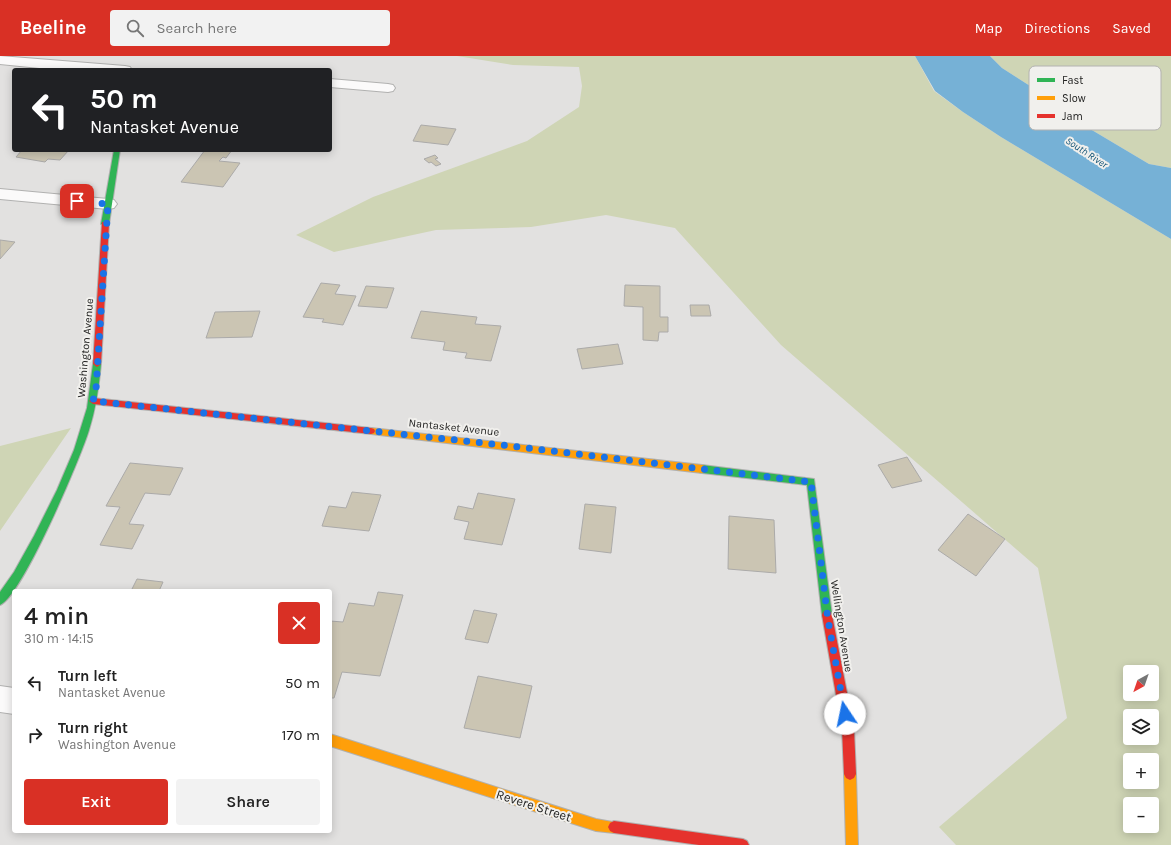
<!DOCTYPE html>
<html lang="en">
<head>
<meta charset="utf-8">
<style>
  body { margin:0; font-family:Karla,sans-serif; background:#f2f2f2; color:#222; height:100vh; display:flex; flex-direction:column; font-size:15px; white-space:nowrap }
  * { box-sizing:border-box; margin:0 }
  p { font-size:13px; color:#767676 }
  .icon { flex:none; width:22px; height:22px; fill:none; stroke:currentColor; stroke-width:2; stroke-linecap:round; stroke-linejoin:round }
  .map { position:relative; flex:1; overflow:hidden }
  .details { position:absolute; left:12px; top:533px; width:320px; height:244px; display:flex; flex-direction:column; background:#fff; border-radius:4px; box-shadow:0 2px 10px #0003 }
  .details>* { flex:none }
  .banner { position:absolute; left:12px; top:12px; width:320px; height:84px; border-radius:4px; box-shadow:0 2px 10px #0003; background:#202124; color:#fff; overflow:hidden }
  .needle { width:26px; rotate:220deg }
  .controls { position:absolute; left:1123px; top:609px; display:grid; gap:8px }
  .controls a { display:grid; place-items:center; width:36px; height:36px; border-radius:4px; background:#fff; box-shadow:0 2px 10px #0003; font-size:20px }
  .pin { position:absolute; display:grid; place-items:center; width:34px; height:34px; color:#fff; margin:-17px; border-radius:8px; box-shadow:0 2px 6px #0006 }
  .me { position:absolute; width:44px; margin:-22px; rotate:349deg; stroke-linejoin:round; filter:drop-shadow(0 0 3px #0008) }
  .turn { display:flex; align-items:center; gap:14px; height:84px; padding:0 12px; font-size:18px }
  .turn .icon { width:52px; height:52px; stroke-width:2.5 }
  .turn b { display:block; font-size:28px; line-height:34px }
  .round { display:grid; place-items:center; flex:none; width:42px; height:42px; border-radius:4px; background:#f2f2f2 }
  .head { display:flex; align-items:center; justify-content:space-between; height:68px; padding:0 12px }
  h1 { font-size:24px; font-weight:600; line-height:30px }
  .cta { display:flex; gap:8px; margin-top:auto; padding:8px 12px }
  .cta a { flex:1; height:46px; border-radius:4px; background:#d93025; color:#fff; font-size:16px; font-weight:600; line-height:46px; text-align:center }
  .cta a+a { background:#f2f2f2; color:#222 }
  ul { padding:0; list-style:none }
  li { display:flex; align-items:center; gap:12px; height:52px; padding:0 12px }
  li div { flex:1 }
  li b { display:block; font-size:15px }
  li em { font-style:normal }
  header { display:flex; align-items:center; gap:24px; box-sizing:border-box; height:56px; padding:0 20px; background:#d93025; color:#fff }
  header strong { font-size:19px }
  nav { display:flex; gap:22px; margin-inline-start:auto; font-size:14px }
  .search { width:280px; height:36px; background:#f2f2f2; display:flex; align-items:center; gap:10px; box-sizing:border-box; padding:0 14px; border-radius:4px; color:#767676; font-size:15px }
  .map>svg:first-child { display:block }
  .green { fill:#cfd5b5; fill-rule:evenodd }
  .water { fill:#76b1d6 }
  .building { fill:#cbc5b3; stroke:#abaaa9 }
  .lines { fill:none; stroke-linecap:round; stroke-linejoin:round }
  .street-casing { stroke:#b1b1b0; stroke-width:2 }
  .fast-casing { stroke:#b1b1b0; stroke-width:2 }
  .slow-casing { stroke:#b1b1b0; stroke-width:2 }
  .jam-casing { stroke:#b1b1b0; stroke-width:2 }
  .street { fill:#fbfafa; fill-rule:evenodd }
  .fast { fill:#30b455; fill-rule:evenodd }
  .slow { fill:#ff9f0a; fill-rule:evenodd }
  .jam { fill:#e5322d; fill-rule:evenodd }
  .route { stroke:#1a73e8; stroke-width:7; stroke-dasharray:0 12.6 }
  .labels { text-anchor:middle; stroke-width:4; stroke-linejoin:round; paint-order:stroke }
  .far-water-label { font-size:10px; font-style:italic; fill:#0b4e72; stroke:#f1f0ed }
  .street-label { font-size:11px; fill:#222221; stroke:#f1f0ed }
  .near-street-label { font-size:13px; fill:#222221; stroke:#f1f0ed }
  .key { fill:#f1f0ed; stroke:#b3b2b0; stroke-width:1 }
  .key-label { font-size:11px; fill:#222221 }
</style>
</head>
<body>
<header>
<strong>Beeline</strong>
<div class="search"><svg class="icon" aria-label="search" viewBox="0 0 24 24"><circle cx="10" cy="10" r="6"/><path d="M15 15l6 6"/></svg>Search here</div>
<nav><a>Map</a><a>Directions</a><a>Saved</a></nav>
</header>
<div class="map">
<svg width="1171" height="789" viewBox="0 0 1171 789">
  <rect width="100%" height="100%" fill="#e2e1e0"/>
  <!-- green -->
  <path class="green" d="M457,0H915L934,35L963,56L1001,81L1171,183V789H956L939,771L1067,662L1038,512L781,289L675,172L606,159L531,171L436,174L334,196L296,179L373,141L527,85L579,51L582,30L579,11L513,9ZM1130,616H1152V638H1130ZM1130,660H1152V682H1130ZM1130,704H1152V726H1130ZM1130,748H1152V770H1130Z
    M990,0H1171V112L1149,108L1075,64L1049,42L1002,12Z
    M71,372L0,475V390Z"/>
  <!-- water -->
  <path class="water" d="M915,0H990L1002,12L1049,42L1075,64L1149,108L1171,112V183L1001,81L963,56L935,35Z"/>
  <!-- building -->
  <path class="building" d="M421,69L456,73L448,89L413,85Z
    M22,94H69L60,104L48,103L45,106L16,101Z
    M205,94H232L226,102L223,101L219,105L240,107L223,131L181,126Z
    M435,99L438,102L435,103L441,108L436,110L431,106L429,107L424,103Z
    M0,184L15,186L0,203Z
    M321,227L340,229L335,238L356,240L343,269L322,266L324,263L303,261Z
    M625,229L660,230V261H668V276H659L658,285L643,284V251L624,250Z
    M366,230L394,232L387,252L358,250Z
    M690,249H709L711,260H691Z
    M260,255L252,281L206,282L215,256Z
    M421,255L477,261L475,268L501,270L491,305L465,302L467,297L443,294L445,286L411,282Z
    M618,288L623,308L582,313L577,293Z
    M907,401L922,425L892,432L878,409Z
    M130,407L183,412L170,439L145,437L129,468L144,469L132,493L100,489L120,451L106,450Z
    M352,436L381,439L369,475L322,470L329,450L346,452Z
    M478,437L515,443L502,489L464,483L469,466L454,463L458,450L473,453Z
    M585,448L616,451L611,497L579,493Z
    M968,458L1005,483L976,520L938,494Z
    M729,460L774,464L776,517L728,513Z
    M137,523L163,526L159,535H131Z
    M378,536L403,539L380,620L342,616L334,642H330V565L343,566L349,547L374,550Z
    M474,554L497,558L488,587L465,583Z
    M478,620L532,630L520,682L464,672Z"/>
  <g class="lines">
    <defs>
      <path id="street" d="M0,0L125,10L130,11L132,14H59L0,8Z
        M330,23L388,28L393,29L395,32L393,35L388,36L330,31Z
        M0,133L108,143L114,144L117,148L114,152L108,153L0,143Z
        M0,630L14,632V658L0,656Z"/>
      <path id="fast" d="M114,94H120L109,168L105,170L101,168Z
        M97,305L101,308C99,330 96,352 89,374C81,401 22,540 0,549V536L14,516L34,480L57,434L74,394L87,352L93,308Z
        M702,409L814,423L832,559L831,562L827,564L823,562L822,559L807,429L702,417L699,416L697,413L699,410Z"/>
      <path id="slow" d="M371,372L702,409L705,410L707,413L705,416L702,417L371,378L368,377L367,375L368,373Z
        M330,678L596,763L618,767L620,771L618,775L614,777L596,775L330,690Z
        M850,712L854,714L856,718L858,789H846L844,718L846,714Z"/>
      <path id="jam" d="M102,166H105L109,168L101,308L97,311L93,308Z
        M93,342L371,372L374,373L375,375L374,377L371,378L93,348L89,345Z
        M827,554L831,556L832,559L854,673L856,718L854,722L850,724L846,722L844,718L842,673L822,559L823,556Z
        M614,765L743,783L747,785L749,789H699L614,777L610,775L608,771L610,767Z"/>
    </defs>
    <!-- street casing -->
    <use href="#street" class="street-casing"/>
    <!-- fast casing -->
    <use href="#fast" class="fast-casing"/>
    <!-- slow casing -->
    <use href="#slow" class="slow-casing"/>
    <!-- jam casing -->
    <use href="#jam" class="jam-casing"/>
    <!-- street -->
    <use href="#street" class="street"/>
    <!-- fast -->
    <use href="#fast" class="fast"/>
    <!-- slow -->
    <use href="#slow" class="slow"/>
    <!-- jam -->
    <use href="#jam" class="jam"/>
  </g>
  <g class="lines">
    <!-- route -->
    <path class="route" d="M77,145L108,148L96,333L93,345L502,389L811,426L828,564L845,658"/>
  </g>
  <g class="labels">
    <!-- far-water labels -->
    <g class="far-water-label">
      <text transform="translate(1087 96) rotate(33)" y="4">South River</text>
    </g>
    <!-- street labels -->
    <g class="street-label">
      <text transform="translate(85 292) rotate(-85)" y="4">Washington Avenue</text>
      <text transform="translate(454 371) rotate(6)" y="4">Nantasket Avenue</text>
      <text transform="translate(842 570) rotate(81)" y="4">Wellington Avenue</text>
    </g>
    <!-- near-street labels -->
    <g class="near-street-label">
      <text transform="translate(534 749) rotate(18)" y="5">Revere Street</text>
    </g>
  </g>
  <!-- legend -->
  <rect x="1029" y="10" width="132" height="64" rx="6" class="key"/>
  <rect x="1037" y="22" width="18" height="4" fill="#30b455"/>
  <rect x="1037" y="40" width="18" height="4" fill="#ff9f0a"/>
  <rect x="1037" y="58" width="18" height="4" fill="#e5322d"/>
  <g class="key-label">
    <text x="1062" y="28">Fast</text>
    <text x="1062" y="46">Slow</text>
    <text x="1062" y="64">Jam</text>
  </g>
</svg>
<div class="controls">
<a><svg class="needle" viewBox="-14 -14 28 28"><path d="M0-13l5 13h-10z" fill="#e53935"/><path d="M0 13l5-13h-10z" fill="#767676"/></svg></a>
<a><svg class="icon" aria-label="layers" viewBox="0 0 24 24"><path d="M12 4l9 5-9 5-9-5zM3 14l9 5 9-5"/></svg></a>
<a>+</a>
<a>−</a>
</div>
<div class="pin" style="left:77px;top:145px;background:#d93025"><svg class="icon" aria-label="arrive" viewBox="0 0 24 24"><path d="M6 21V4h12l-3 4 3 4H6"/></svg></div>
<svg class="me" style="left:845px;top:658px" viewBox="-20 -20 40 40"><circle r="19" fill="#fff"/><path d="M0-13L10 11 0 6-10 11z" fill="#1a73e8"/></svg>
<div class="banner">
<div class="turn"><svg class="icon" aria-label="left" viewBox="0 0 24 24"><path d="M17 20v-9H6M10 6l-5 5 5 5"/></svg><div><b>50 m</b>Nantasket Avenue</div></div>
</div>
<section class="details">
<div class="head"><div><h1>4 min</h1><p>310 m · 14:15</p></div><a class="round" style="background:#d93025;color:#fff"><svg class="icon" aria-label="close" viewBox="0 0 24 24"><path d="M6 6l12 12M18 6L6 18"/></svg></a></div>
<ul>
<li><svg class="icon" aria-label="left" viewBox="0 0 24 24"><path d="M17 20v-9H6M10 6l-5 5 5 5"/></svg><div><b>Turn left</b><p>Nantasket Avenue</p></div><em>50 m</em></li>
<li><svg class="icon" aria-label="right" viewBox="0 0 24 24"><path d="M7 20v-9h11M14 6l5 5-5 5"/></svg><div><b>Turn right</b><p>Washington Avenue</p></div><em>170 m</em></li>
</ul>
<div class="cta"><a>Exit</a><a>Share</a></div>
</section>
</div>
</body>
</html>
